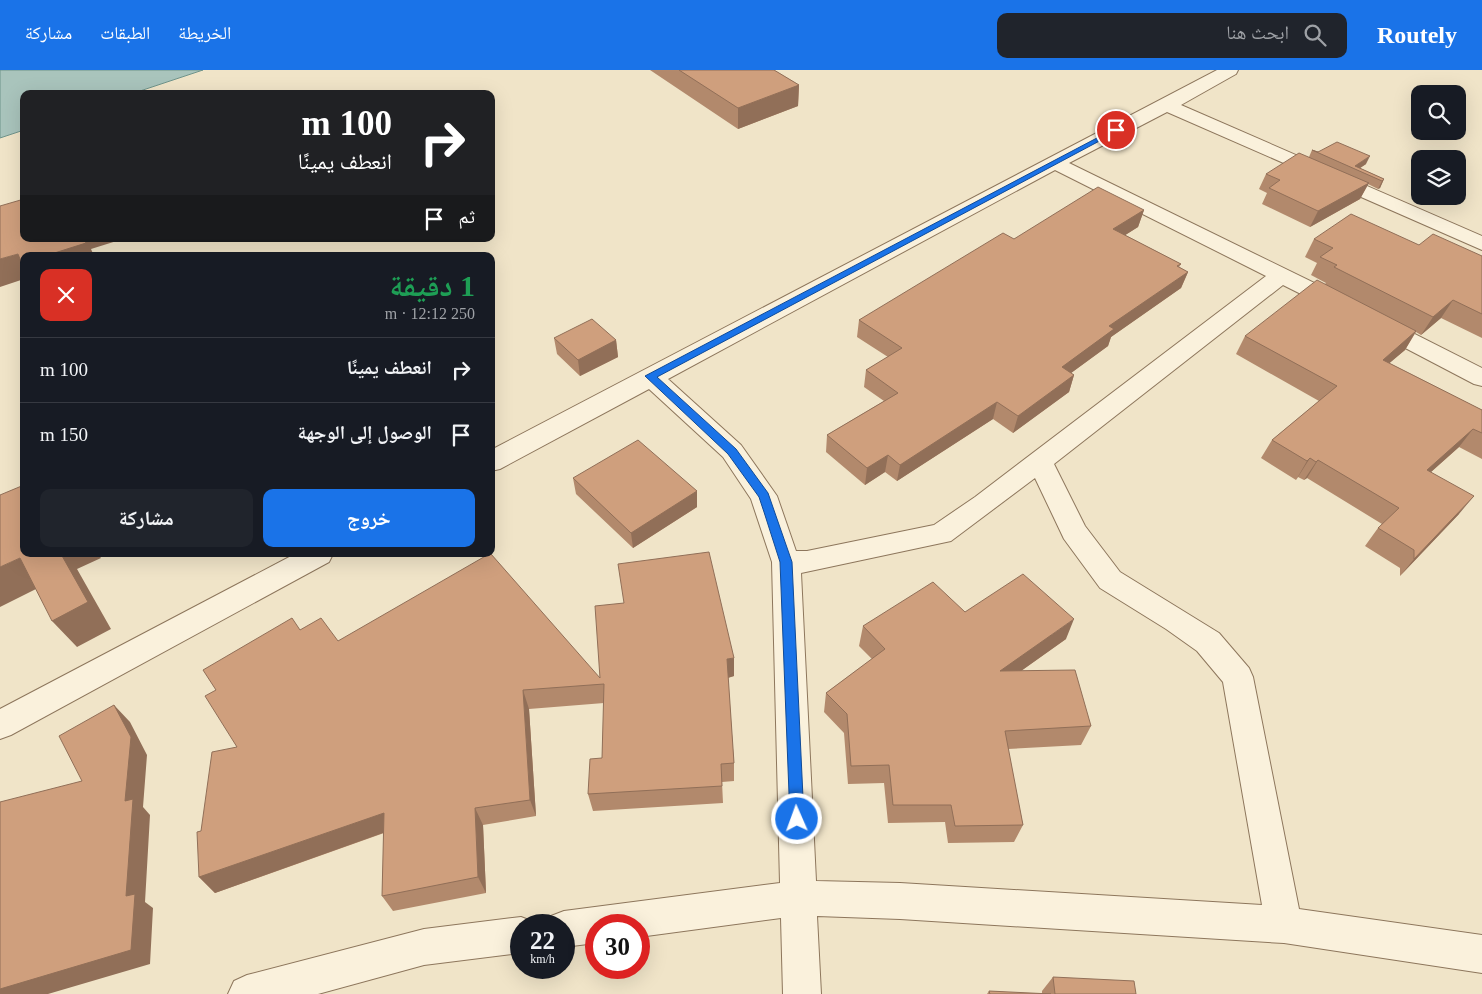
<!DOCTYPE html>
<html lang="ar">
<head>
<meta charset="utf-8">
<style>
  body { margin:0; font-family:"Times New Roman","Noto Naskh Arabic",serif; background:#20242c; color:#f1f3f6; direction:rtl; height:100vh; display:flex; flex-direction:column; font-size:19px; white-space:nowrap }
  * { box-sizing:border-box; margin:0 }
  p { font-size:16px; color:#9ea1a6 }
  .icon { flex:none; width:28px; height:28px; fill:none; stroke:currentColor; stroke-width:2; stroke-linecap:round; stroke-linejoin:round }
  .map { position:relative; flex:1; overflow:hidden; direction:ltr }
  .details { position:absolute; left:20px; top:182px; width:475px; height:305px; display:flex; flex-direction:column; background:#171b24; border-radius:10px; box-shadow:0 5px 20px #0002; direction:rtl }
  .details>* { flex:none }
  .top-card { position:absolute; left:20px; top:20px; width:475px; height:152px; border-radius:10px; box-shadow:0 5px 20px #0002; direction:rtl; background:#202124; color:#fff; overflow:hidden }
  .controls { position:absolute; left:1411px; top:15px; display:grid; gap:10px }
  .controls a { display:grid; place-items:center; width:55px; height:55px; border-radius:10px; background:#171b24; box-shadow:0 5px 20px #0002; font-size:25px }
  .speed { position:absolute; left:510px; top:844px; display:flex; gap:10px; font-size:25px; font-weight:700; text-align:center }
  .speed>* { display:grid; place-content:center; width:65px; height:65px; border-radius:50%; background:#171b24; box-shadow:0 5px 20px #0002; line-height:1 }
  .speed small { font-size:12px; font-weight:400 }
  .speed .limit { border:8px solid #d22; background:#fff; color:#111 }
  .pin { position:absolute; display:grid; place-items:center; width:42px; height:42px; color:#fff; margin:-21px; border:2px solid #fff; border-radius:50%; box-shadow:0 1px 5px #0007 }
  .me { position:absolute; width:55px; margin:-28px; rotate:358deg; stroke-linejoin:round; filter:drop-shadow(0 0 4px #0008) }
  .turn { display:flex; align-items:center; gap:18px; height:105px; padding:0 20px; font-size:22px }
  .turn .icon { width:65px; height:65px; stroke-width:2.5 }
  .turn b { display:block; font-size:35px; line-height:42px }
  .then { display:flex; align-items:center; height:48px; padding:0 20px; background:#0003; gap:10px; font-size:19px }
  .round { display:grid; place-items:center; flex:none; width:52px; height:52px; border-radius:10px; background:#20242c }
  .head { display:flex; align-items:center; justify-content:space-between; height:85px; padding:0 20px }
  h1 { font-size:30px; font-weight:700; line-height:38px; color:#1e9e55 }
  .action { display:flex; gap:10px; margin-top:auto; padding:10px 20px }
  .action a { flex:1; height:58px; border-radius:10px; background:#1a73e8; color:#fff; font-size:20px; font-weight:700; line-height:58px; text-align:center }
  .action a+a { background:#20242c; color:#f1f3f6 }
  ul { padding:0; list-style:none }
  li { display:flex; align-items:center; gap:15px; height:65px; padding:0 20px; border-top:1px solid #363941 }
  li div { flex:1 }
  li b { display:block; font-size:19px }
  li em { font-style:normal }
  header { display:flex; align-items:center; gap:30px; box-sizing:border-box; height:70px; padding:0 25px; background:#1a73e8; color:#fff }
  header strong { font-size:24px }
  nav { display:flex; gap:28px; margin-inline-start:auto; font-size:18px }
  .search { width:350px; height:45px; background:#20242c; display:flex; align-items:center; gap:12px; box-sizing:border-box; padding:0 18px; border-radius:10px; color:#9ea1a6; font-size:19px }
  .map>svg:first-child { display:block }
  .water { fill:#a9c4bc; stroke:#6f938a }
  .lines { fill:none; stroke-linecap:round; stroke-linejoin:round }
  .minor-casing { stroke:#8d765c; stroke-width:2 }
  .minor { fill:#faf1dc; fill-rule:evenodd }
  .wall { fill:#b2896c }
  .shaded-wall { fill:#916f58 }
  .building { fill:#cf9f7d; stroke:#916f58 }
  .route { fill:#1a73e8; stroke:#114b97 }
</style>
</head>
<body>
<header>
<strong>Routely</strong>
<div class="search"><svg class="icon" aria-label="search" viewBox="0 0 24 24"><circle cx="10" cy="10" r="6"/><path d="M15 15l6 6"/></svg>ابحث هنا</div>
<nav><a>الخريطة</a><a>الطبقات</a><a>مشاركة</a></nav>
</header>
<div class="map">
<svg width="1482" height="924" viewBox="0 0 1482 924">
  <rect width="100%" height="100%" fill="#f0e4c8"/>
  <!-- water -->
  <path class="water" d="M0,0H203L131,24H24V60L0,68Z"/>
  <g class="lines">
    <defs>
      <path id="minor" d="M1217,0H1238L1236,4L1181,35L1482,166V180L1167,42L1069,93L1349,230L1352,235L1349,240L1341,242L1333,240L1283,215L1054,394L1085,456L1120,502L1219,563L1249,598L1253,607L1299,839L1482,865V903L1284,873L900,849L817,846L821,924H783L781,848L639,867V855H596V873L564,877V855H547L551,846L564,841L780,813L772,492L751,429L723,387L649,319L500,399L491,401V380ZM1055,100L1266,206L975,427L934,455L807,481H796L777,426L741,375L668,309ZM1035,408L1064,469L1100,518L1166,559L1197,581L1223,612L1262,835L900,813L816,811L801,503L951,471Z
        M1377,247L1385,249L1482,298V316L1474,314L1369,259L1366,254L1369,249Z
        M295,484H333L329,492L11,665L0,669V639Z
        M521,847L534,852L535,855H521V883L424,895L318,924H228L234,911L247,905L424,859Z"/>
    </defs>
    <!-- minor casing -->
    <use href="#minor" class="minor-casing"/>
    <!-- minor -->
    <use href="#minor" class="minor"/>
  </g>
  <!-- wall -->
  <path class="wall" d="M650,0H774L799,15L798,36L738,59Z
    M1312,80L1366,94L1360,98L1384,109L1380,118L1378,119L1368,114L1360,129L1310,157L1262,134L1267,123L1259,119L1266,104L1309,87Z
    M1144,140L1138,157L1125,165L1181,194L1179,197L1188,202L1181,218L1111,267L1108,276L1071,303L1074,305L1069,322L1013,363L993,349L897,411L885,402L865,415L826,382L827,365L884,331L864,317L866,300L888,287L857,267L859,250L1014,169Z
    M1314,169L1419,175L1482,186V268L1441,248L1421,265L1416,262L1405,280L1389,293L1482,340V389L1459,377L1431,402L1459,444L1400,506V498L1365,476L1378,458L1382,454L1307,408L1304,410L1298,407L1296,410L1261,388L1272,370L1319,331L1236,284L1245,266L1325,214L1326,213L1311,205L1317,193L1305,187Z
    M554,268L616,270L618,287L580,306L557,284Z
    M573,408L697,421V437L633,478L576,424Z
    M965,542L1066,569L1021,601L1091,656L1081,675L1008,679L1023,755L1014,772L948,773L945,752L888,753L884,713L848,714L844,663L824,642L826,623L872,589L859,576L863,556Z
    M300,560L338,571L600,608L734,588V606L728,608L734,693V711L722,712L723,733L593,741L588,724L602,688L604,633L529,639L536,746L483,755L486,823L393,841L382,826L384,763L215,823L199,807L201,761L237,677L216,620Z
    M1053,907L1136,924H987L989,921L1042,924V921Z"/>
  <!-- shaded-wall -->
  <path class="shaded-wall" d="M799,15L798,36L738,59V38Z
    M1370,86L1366,94L1357,100L1355,96Z
    M1384,109L1380,118L1378,119L1382,111Z
    M1369,113L1360,129L1310,157L1318,141Z
    M1144,140L1138,157L1108,176L1113,159Z
    M84,169H123L91,179L94,186H45Z
    M18,184L24,193V209L0,217V189Z
    M1188,202L1181,218L1111,267L1108,276L1056,314L1062,297L1109,256Z
    M1453,230L1441,248L1421,265L1433,247Z
    M1416,261L1405,280L1372,308L1383,290Z
    M616,270L618,287L580,306L578,290Z
    M1074,305L1069,322L1013,363L1018,346Z
    M997,332L993,349L897,411L900,395Z
    M1473,359L1459,377L1413,418L1427,400Z
    M888,385L885,402L865,415L867,398Z
    M1310,388L1298,407L1296,410L1307,391Z
    M1318,390L1307,408L1304,410L1316,392Z
    M697,421V437L633,478L631,463Z
    M1474,426L1459,444L1400,506L1414,489Z
    M61,484H98L101,488L77,499L111,559L77,577L52,551Z
    M20,488L44,515L0,537V497Z
    M1074,549L1066,569L993,621L1000,601Z
    M734,588V606L727,608V589Z
    M523,620L529,639L536,746L530,730Z
    M114,635L130,652L147,685L143,737L150,745L145,832L153,838L150,894L48,924H0V919L126,826L125,731Z
    M475,738L483,755L486,823L478,807Z
    M384,743L394,759L215,823L199,807Z"/>
  <!-- building -->
  <path class="building" d="M679,0H774L799,15L738,38Z
    M1337,72L1370,86L1355,96L1384,109L1382,111L1312,80L1318,82Z
    M1299,83L1369,113L1318,141L1269,118L1280,110L1266,104Z
    M1098,117L1144,140L1113,159L1181,194L1177,196L1188,202L1109,256L1114,259L1062,297L1074,305L1018,346L997,332L900,395L888,385L867,398L827,365L898,323L866,300L902,278L859,250L1003,163L1014,169Z
    M24,129V169H84L86,173L45,186H24V193L22,194L18,184L0,189V136Z
    M1351,144L1419,175L1433,164L1482,186V244L1453,230L1433,247L1334,197L1337,195L1320,187L1333,178L1314,169Z
    M1317,210L1416,261L1383,290L1482,340V363L1473,359L1427,400L1474,426L1414,489V480L1378,458L1399,438L1318,390L1316,392L1310,388L1307,391L1272,370L1337,316L1245,266Z
    M592,249L616,270L578,290L554,268Z
    M638,370L697,421L631,463L573,408Z
    M24,415V484H61L88,532L52,551L20,488L0,497V425Z
    M709,482L734,588L727,589L734,693L721,694L722,716L588,724L590,689L602,688L604,614L523,620L530,730L475,738L478,807L382,826L384,743L199,807L197,762L201,761L212,682L237,677L205,626L216,620L203,600L292,548L300,560L321,548L338,571L489,484H491L600,608L595,536L624,533L618,494Z
    M1023,504L1074,549L1000,601L1075,600L1091,656L1005,661L1023,755L955,756L951,735H893L889,695L851,696L847,644L826,623L885,579L863,556L933,512L965,542Z
    M114,635L131,667L125,731L133,729L126,826L135,824L131,880L0,919V732L82,711L59,666Z
    M1053,907L1134,911L1136,924H1055Z
    M989,921L1051,924H990Z"/>
  <!-- route -->
  <path class="route" d="M1114,59L1120,60L657,307L736,379L768,423L792,492L804,749L802,754L797,756L792,754L790,749L780,492L764,442L759,427L728,384L645,306Z"/>
</svg>
<div class="controls">
<a><svg class="icon" aria-label="search" viewBox="0 0 24 24"><circle cx="10" cy="10" r="6"/><path d="M15 15l6 6"/></svg></a>
<a><svg class="icon" aria-label="layers" viewBox="0 0 24 24"><path d="M12 4l9 5-9 5-9-5zM3 14l9 5 9-5"/></svg></a>
</div>
<div class="speed"><div>22<small>km/h</small></div><div class="limit">30</div></div>
<div class="pin" style="left:1116px;top:60px;background:#d93025"><svg class="icon" aria-label="arrive" viewBox="0 0 24 24"><path d="M6 21V4h12l-3 4 3 4H6"/></svg></div>
<svg class="me" style="left:797px;top:749px" viewBox="-20 -20 40 40"><circle r="17" fill="#1a73e8" stroke="#fff" stroke-width="3"/><path d="M0-11L8 9 0 5-8 9z" fill="#fff"/></svg>
<div class="top-card">
<div class="turn"><svg class="icon" aria-label="right" viewBox="0 0 24 24"><path d="M7 20v-9h11M14 6l5 5-5 5"/></svg><div><b>100 m</b>انعطف يمينًا</div></div>
<div class="then">ثم<svg class="icon" aria-label="arrive" viewBox="0 0 24 24"><path d="M6 21V4h12l-3 4 3 4H6"/></svg></div>
</div>
<section class="details">
<div class="head"><div><h1>1 دقيقة</h1><p>250 m · 12:12</p></div><a class="round" style="background:#d93025;color:#fff"><svg class="icon" aria-label="close" viewBox="0 0 24 24"><path d="M6 6l12 12M18 6L6 18"/></svg></a></div>
<ul>
<li><svg class="icon" aria-label="right" viewBox="0 0 24 24"><path d="M7 20v-9h11M14 6l5 5-5 5"/></svg><div><b>انعطف يمينًا</b></div><em>100 m</em></li>
<li><svg class="icon" aria-label="arrive" viewBox="0 0 24 24"><path d="M6 21V4h12l-3 4 3 4H6"/></svg><div><b>الوصول إلى الوجهة</b></div><em>150 m</em></li>
</ul>
<div class="action"><a>خروج</a><a>مشاركة</a></div>
</section>
</div>
</body>
</html>
